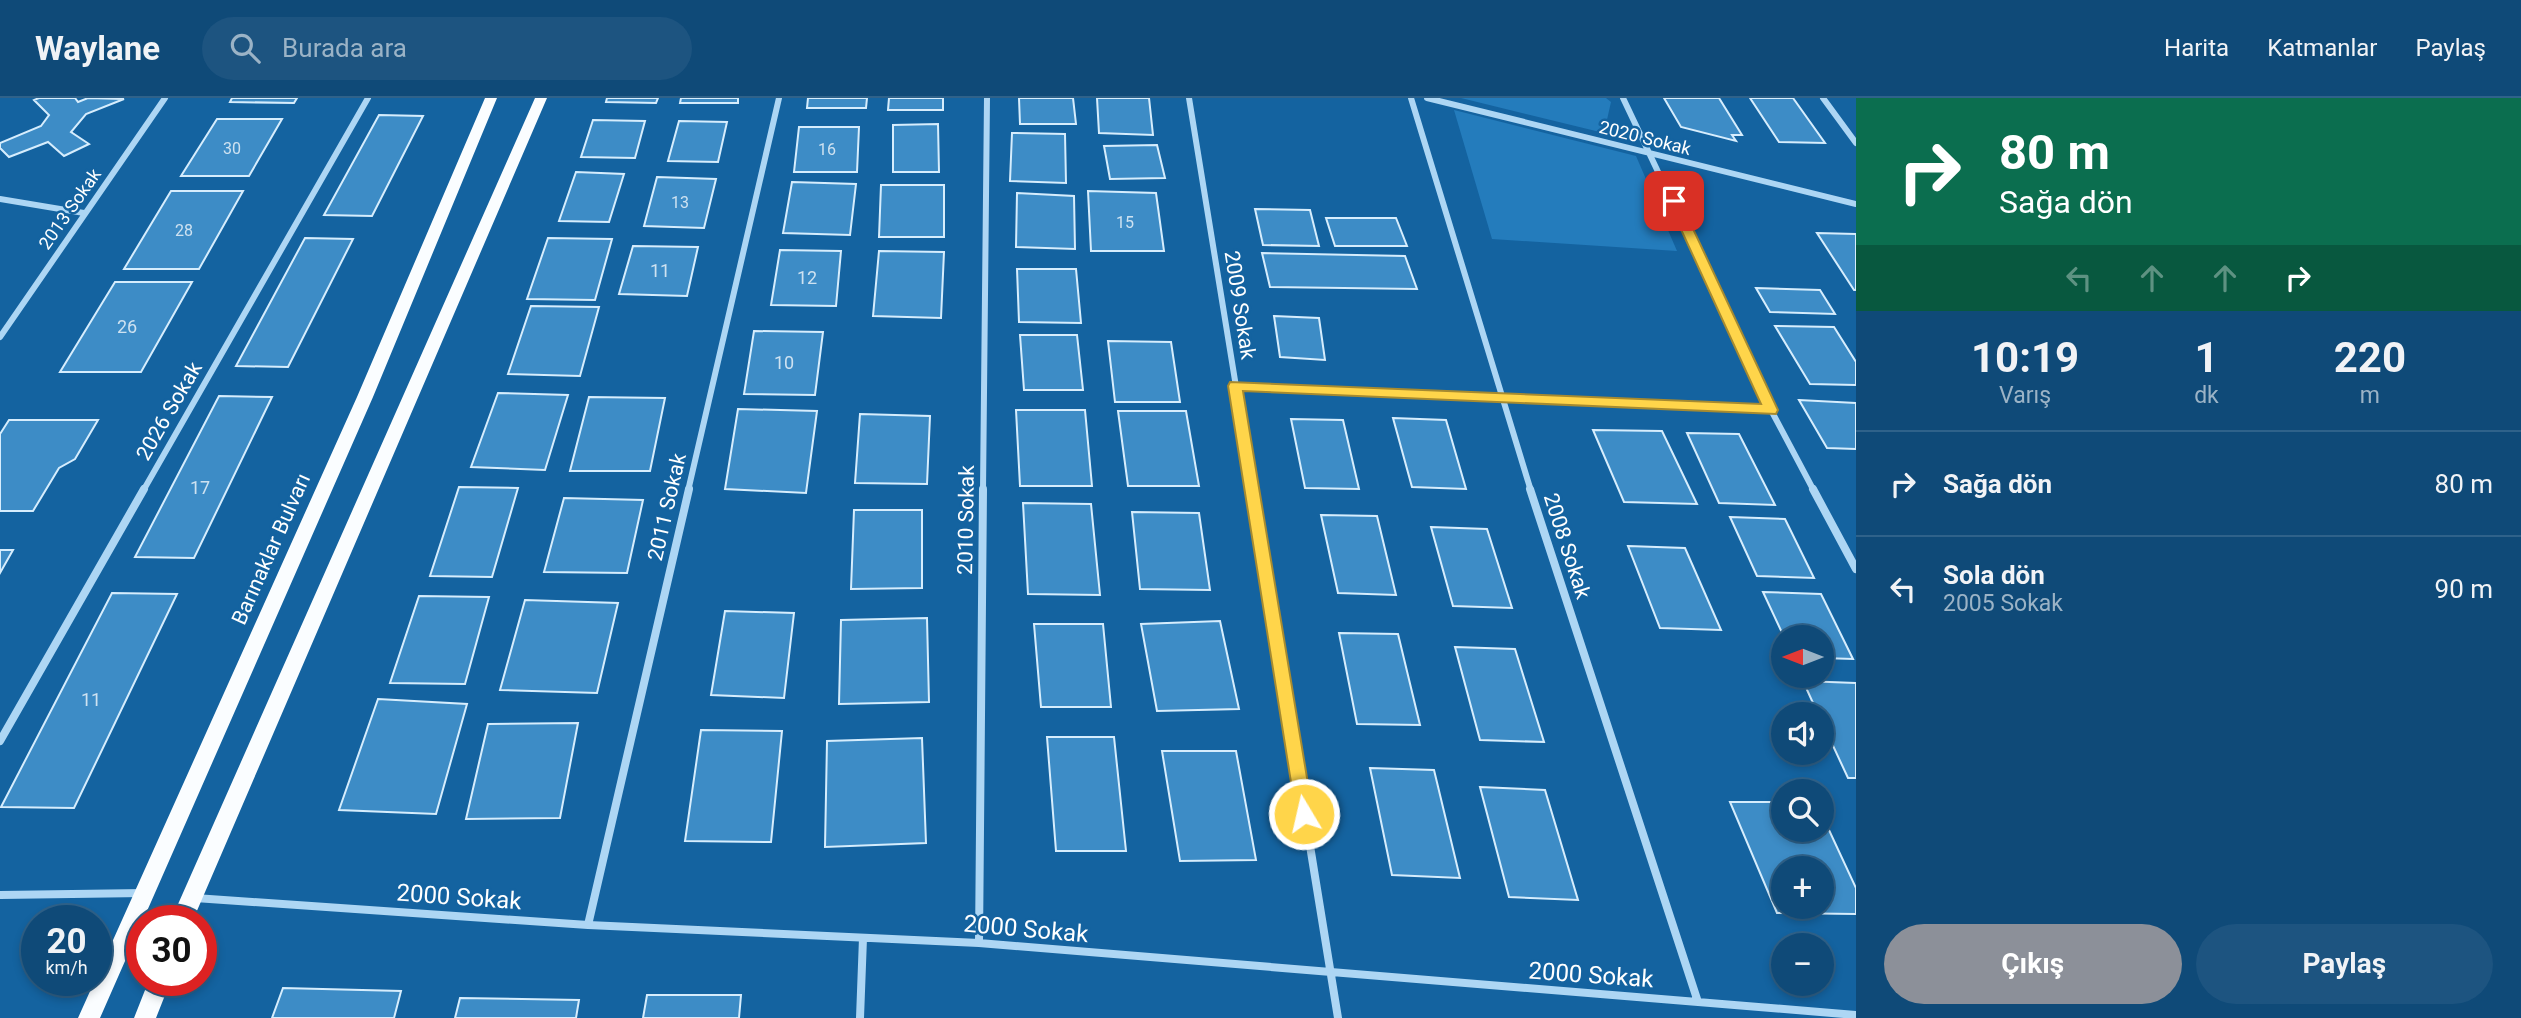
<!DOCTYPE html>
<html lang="tr">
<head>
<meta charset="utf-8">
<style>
  body { margin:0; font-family:Roboto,sans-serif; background:#1d5480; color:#f1f3f6; height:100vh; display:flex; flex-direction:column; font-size:26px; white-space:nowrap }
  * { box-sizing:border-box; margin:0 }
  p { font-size:23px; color:#9bb3c6 }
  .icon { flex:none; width:38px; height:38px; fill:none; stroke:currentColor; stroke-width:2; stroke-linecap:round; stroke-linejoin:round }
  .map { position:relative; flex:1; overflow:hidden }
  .drawer { display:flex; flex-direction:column; background:#0f4a78; width:665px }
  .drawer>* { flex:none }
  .hud { background:#0b6e4f; color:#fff; overflow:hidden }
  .needle { width:46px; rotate:270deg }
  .fabs { position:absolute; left:1771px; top:527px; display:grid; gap:14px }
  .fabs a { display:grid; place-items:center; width:63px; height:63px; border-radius:50%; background:#0f4a78; box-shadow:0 4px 10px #0003,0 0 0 2px #2f628a; font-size:35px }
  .speed { position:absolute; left:21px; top:807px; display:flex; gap:14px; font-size:35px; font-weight:700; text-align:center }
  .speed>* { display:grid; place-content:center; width:91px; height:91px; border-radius:50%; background:#0f4a78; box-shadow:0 4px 10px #0003,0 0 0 2px #2f628a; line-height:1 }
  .speed small { font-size:18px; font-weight:400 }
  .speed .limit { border:10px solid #d22; background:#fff; color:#111 }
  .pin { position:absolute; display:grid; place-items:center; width:60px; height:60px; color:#fff; margin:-30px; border-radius:14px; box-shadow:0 4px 10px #0006 }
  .me { position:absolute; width:77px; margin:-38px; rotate:351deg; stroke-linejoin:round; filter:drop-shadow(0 0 5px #0008) }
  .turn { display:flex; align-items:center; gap:24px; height:147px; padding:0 28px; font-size:32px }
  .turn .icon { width:91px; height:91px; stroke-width:2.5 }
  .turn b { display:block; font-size:49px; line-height:60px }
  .lanes { display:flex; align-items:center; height:66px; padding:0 28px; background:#0003; justify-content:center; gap:35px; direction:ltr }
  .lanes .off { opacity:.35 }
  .eta { display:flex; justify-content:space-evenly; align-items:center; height:119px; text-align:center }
  .eta b { font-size:42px; font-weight:700; line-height:49px }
  .action { display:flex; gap:14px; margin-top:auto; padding:14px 28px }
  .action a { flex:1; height:80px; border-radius:42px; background:#8c9099; color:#fff; font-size:28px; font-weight:700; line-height:80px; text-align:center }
  .action a+a { background:#1d5480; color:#f1f3f6 }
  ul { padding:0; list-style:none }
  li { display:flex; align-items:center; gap:21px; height:105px; padding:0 28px; border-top:2px solid #2f628a }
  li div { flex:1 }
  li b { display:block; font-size:26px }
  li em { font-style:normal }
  header { display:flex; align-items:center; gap:42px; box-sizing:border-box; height:98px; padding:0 35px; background:#0f4a78; border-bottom:2px solid #2f628a }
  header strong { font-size:33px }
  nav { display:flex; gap:38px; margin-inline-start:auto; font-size:24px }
  .search { width:490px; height:63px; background:#1d5480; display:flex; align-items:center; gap:18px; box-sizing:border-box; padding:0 24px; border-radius:38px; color:#9bb3c6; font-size:26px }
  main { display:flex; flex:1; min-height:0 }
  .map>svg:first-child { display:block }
  .green { fill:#247cbc }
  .building { fill:#3d8cc6; stroke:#d6edfd; stroke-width:2; fill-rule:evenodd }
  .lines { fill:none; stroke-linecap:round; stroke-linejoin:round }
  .minor-far1 { stroke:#add6f4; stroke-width:6 }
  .minor { stroke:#add6f4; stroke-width:8 }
  .primary { fill:#fafdff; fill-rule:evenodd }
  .route { fill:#ffd54a; stroke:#a68a30; stroke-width:2 }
  .labels { text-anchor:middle; stroke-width:5; stroke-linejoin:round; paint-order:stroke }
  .far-number-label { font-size:16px; fill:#cee2f1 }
  .far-street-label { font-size:18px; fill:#fff; stroke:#1463a0 }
  .number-label { font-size:18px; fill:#cee2f1 }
  .street-label { font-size:21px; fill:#fff; stroke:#1463a0 }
  .near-street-label { font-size:24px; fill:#fff; stroke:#1463a0 }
</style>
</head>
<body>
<header>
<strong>Waylane</strong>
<div class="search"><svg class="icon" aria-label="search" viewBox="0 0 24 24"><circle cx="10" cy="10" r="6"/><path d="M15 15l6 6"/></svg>Burada ara</div>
<nav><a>Harita</a><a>Katmanlar</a><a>Paylaş</a></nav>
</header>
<main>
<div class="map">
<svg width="1856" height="920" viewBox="0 0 1856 920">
  <rect width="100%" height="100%" fill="#1463a0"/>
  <!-- green -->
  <path class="green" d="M1461,0H1606L1611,4L1604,35Z
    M1454,12L1636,58L1677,153L1492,141Z"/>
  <!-- building -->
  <path class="building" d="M39,0H75L78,4L88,0L124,1L86,16L71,34L89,46L64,58L48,44L9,59L0,50V45L41,28L49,17L34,2Z
    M232,0H297L294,5L230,4Z
    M607,0H658L656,5L606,4Z
    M681,0H738V5H680Z
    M808,0H867L866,10H807Z
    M889,0H943V12H888Z
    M1019,0H1073L1076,26H1020Z
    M1097,0H1149L1153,37L1099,35Z
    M1664,0H1719L1742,37H1732L1736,43L1681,29Z
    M1750,0H1793L1825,45L1779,44Z
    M379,17L423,18L372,118L324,117Z
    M217,21H282L249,78H181Z
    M593,22L645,23L635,60L581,59Z
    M679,23L727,24L718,64L668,63Z
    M938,26L939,74H893V27Z
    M799,29H859L857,74H794Z
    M1012,35L1065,36L1066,85L1010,83Z
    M1157,47L1165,80L1110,81L1104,48Z
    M576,74L624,76L609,124L559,123Z
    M657,79L716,81L704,130L644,128Z
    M792,84L856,86L850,137L783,135Z
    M881,87H944V139H879Z
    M171,93H243L199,171H124Z
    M1088,93L1156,95L1164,153H1091Z
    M1017,95L1074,98L1075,151L1016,149Z
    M1255,111L1310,112L1319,148L1263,147Z
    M1326,120H1396L1407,148H1335Z
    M1817,135L1856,136V192H1854Z
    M305,140L353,141L288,269L236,268Z
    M548,140L612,141L595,202L527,201Z
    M633,148L698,149L687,198L619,196Z
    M780,152L841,153L836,208L771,207Z
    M879,153L944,154L941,220L873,218Z
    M1262,155L1405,158L1417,191L1270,189Z
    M1017,171H1076L1081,225L1019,224Z
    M115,184H192L141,274H60Z
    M1756,190L1820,192L1835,216L1770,214Z
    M531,208L599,209L580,278L508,276Z
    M1274,218L1319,220L1325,262L1280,259Z
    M1775,228L1834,229L1856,264V287L1810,286Z
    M754,233L823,234L815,297L744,296Z
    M1020,237H1077L1083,292H1024Z
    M1108,243L1171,244L1180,304H1115Z
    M498,295L568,297L545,372L471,369Z
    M219,298L272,299L194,460L135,459Z
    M589,299L665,300L650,373H570Z
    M1799,302L1856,305V351L1827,350Z
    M738,311L817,313L806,395L725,391Z
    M1016,312H1085L1092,388H1020Z
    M1118,313H1186L1199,388H1128Z
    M860,316L930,318L927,386L855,385Z
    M1393,320L1446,322L1466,391L1412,389Z
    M1291,321L1343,322L1359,391L1305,390Z
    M9,322H98L75,361L59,370L33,413H0V336Z
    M1593,332L1662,333L1697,406L1624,404Z
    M1687,335L1739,336L1775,407L1719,405Z
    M459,389L518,390L492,479L430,478Z
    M564,400L643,402L627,475L544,474Z
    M1023,405L1091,406L1100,497L1028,496Z
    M854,412H922V490L851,491Z
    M1132,414L1199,415L1210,492L1140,491Z
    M1321,417L1377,418L1396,497L1338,495Z
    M1730,419L1785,421L1814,480L1757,478Z
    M1431,429L1487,431L1512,510L1453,508Z
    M1628,448L1685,450L1721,532L1660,530Z
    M0,452H13L0,475Z
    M1763,494L1821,496L1853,561L1822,560V539H1784Z
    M112,495L177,496L74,710L1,709Z
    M419,498L489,499L465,586L390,585Z
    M525,502L618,505L597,595L500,592Z
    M725,513L794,515L784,600L711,597Z
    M927,520L929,604L839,606L841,522Z
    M1220,523L1239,611L1157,613L1141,526Z
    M1034,526H1103L1111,609H1041Z
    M1339,535L1398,536L1420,627L1357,626Z
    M1455,549L1515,551L1544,644L1480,642Z
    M1803,583L1856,585V680H1848L1822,624V616H1818Z
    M378,601L467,606L436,716L339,712Z
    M578,625L560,720L466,721L488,626Z
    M701,632L782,633L771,744L685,743Z
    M1047,639H1114L1126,753H1056Z
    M922,640L926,745L825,749L827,643Z
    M1162,653H1236L1256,762L1180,763Z
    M1370,670L1434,672L1460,780L1392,777Z
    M1480,689L1545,692L1578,802L1509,799Z
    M1730,704H1783V732H1822V717L1856,790V816L1777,815ZM1783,770H1822V808H1783Z
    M283,890L401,893L394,920H272Z
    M647,897H741L739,920H643Z
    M460,900L579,902L576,920H455Z"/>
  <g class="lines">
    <!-- minor-far1 -->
    <path class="minor-far1" d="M1189,0L1253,393
      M1411,0L1531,393
      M1427,0L1856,106
      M1623,0L1771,312L1814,393
      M1823,0L1856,45
      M0,101L84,115
      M0,239L165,0
      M1235,288L1771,312
      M143,393L368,0
      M688,393L779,0
      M983,393L987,0"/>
    <!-- minor -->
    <path class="minor" d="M1252,391L1338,920
      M1530,391L1698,904
      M1813,391L1856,471
      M0,643L144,391
      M0,797L144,795
      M195,800L588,827L979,845L1856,917
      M588,827L689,391
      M979,845L983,391
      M860,920L863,840"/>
    <!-- primary -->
    <path class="primary" d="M485,0H497L373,299L100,920H78L357,299Z
      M535,0H547L193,822H171Z
      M149,882H171L156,920H134Z"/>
  </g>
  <!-- route -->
  <path class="route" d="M1670,100L1680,103L1778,312L1776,316L1243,293L1313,716L1310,722L1304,725L1297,722L1228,288L1230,284L1761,306L1668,103Z"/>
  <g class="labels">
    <!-- far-number labels -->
    <g class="far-number-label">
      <text x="232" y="56">30</text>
      <text x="827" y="57">16</text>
      <text x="680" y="110">13</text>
      <text x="1125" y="130">15</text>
      <text x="184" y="138">28</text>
    </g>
    <!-- far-street labels -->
    <g class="far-street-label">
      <text transform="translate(1645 40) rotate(14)" y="6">2020 Sokak</text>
      <text transform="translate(70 111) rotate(-55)" y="6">2013 Sokak</text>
    </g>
    <!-- number labels -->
    <g class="number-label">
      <text x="660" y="179">11</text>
      <text x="807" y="186">12</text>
      <text x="127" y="235">26</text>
      <text x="784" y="271">10</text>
      <text x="200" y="396">17</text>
      <text x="91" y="608">11</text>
    </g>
    <!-- street labels -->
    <g class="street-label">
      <text transform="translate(1240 207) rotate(81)" y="7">2009 Sokak</text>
      <text transform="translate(169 313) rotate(-60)" y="7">2026 Sokak</text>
      <text transform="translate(667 409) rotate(-77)" y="7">2011 Sokak</text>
      <text transform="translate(966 422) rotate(-89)" y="7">2010 Sokak</text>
      <text transform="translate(1567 448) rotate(72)" y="7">2008 Sokak</text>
      <text transform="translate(271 451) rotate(-66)" y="7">Barınaklar Bulvarı</text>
    </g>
    <!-- near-street labels -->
    <g class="near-street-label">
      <text transform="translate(459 799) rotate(4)" y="8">2000 Sokak</text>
      <text transform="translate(1026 831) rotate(5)" y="8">2000 Sokak</text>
      <text transform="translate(1591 877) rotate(4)" y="8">2000 Sokak</text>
    </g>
  </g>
</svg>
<div class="fabs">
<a><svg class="needle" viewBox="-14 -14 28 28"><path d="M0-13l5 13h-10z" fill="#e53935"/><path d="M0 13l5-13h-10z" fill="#9bb3c6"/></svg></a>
<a><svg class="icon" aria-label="sound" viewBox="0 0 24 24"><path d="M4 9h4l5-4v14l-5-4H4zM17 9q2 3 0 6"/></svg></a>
<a><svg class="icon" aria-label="search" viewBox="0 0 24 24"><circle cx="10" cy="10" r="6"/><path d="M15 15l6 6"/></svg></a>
<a>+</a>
<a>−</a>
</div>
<div class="speed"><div>20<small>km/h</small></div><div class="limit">30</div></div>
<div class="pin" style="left:1674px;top:103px;background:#d93025"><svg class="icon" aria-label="arrive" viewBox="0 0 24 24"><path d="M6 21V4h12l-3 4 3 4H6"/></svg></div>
<svg class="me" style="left:1304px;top:716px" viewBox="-20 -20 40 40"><circle r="17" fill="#ffd54a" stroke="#fff" stroke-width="3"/><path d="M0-11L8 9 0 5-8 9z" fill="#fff"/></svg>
</div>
<section class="drawer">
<div class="hud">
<div class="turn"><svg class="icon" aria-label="right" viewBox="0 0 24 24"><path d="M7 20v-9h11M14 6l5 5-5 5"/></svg><div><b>80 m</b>Sağa dön</div></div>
<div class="lanes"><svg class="icon off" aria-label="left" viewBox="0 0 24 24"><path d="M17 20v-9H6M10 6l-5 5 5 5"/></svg><svg class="icon off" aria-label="ahead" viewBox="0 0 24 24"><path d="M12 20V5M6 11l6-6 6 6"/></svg><svg class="icon off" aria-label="ahead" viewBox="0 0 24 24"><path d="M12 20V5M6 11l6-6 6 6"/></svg><svg class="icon" aria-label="right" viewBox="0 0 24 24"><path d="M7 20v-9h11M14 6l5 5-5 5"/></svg></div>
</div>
<div class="eta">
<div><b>10:19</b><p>Varış</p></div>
<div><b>1</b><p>dk</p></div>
<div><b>220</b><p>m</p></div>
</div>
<ul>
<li><svg class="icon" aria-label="right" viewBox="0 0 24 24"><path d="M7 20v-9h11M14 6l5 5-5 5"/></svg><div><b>Sağa dön</b></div><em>80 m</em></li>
<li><svg class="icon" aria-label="left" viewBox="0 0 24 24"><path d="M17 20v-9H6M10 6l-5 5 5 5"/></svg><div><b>Sola dön</b><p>2005 Sokak</p></div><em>90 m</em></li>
</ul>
<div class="action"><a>Çıkış</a><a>Paylaş</a></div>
</section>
</main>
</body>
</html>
